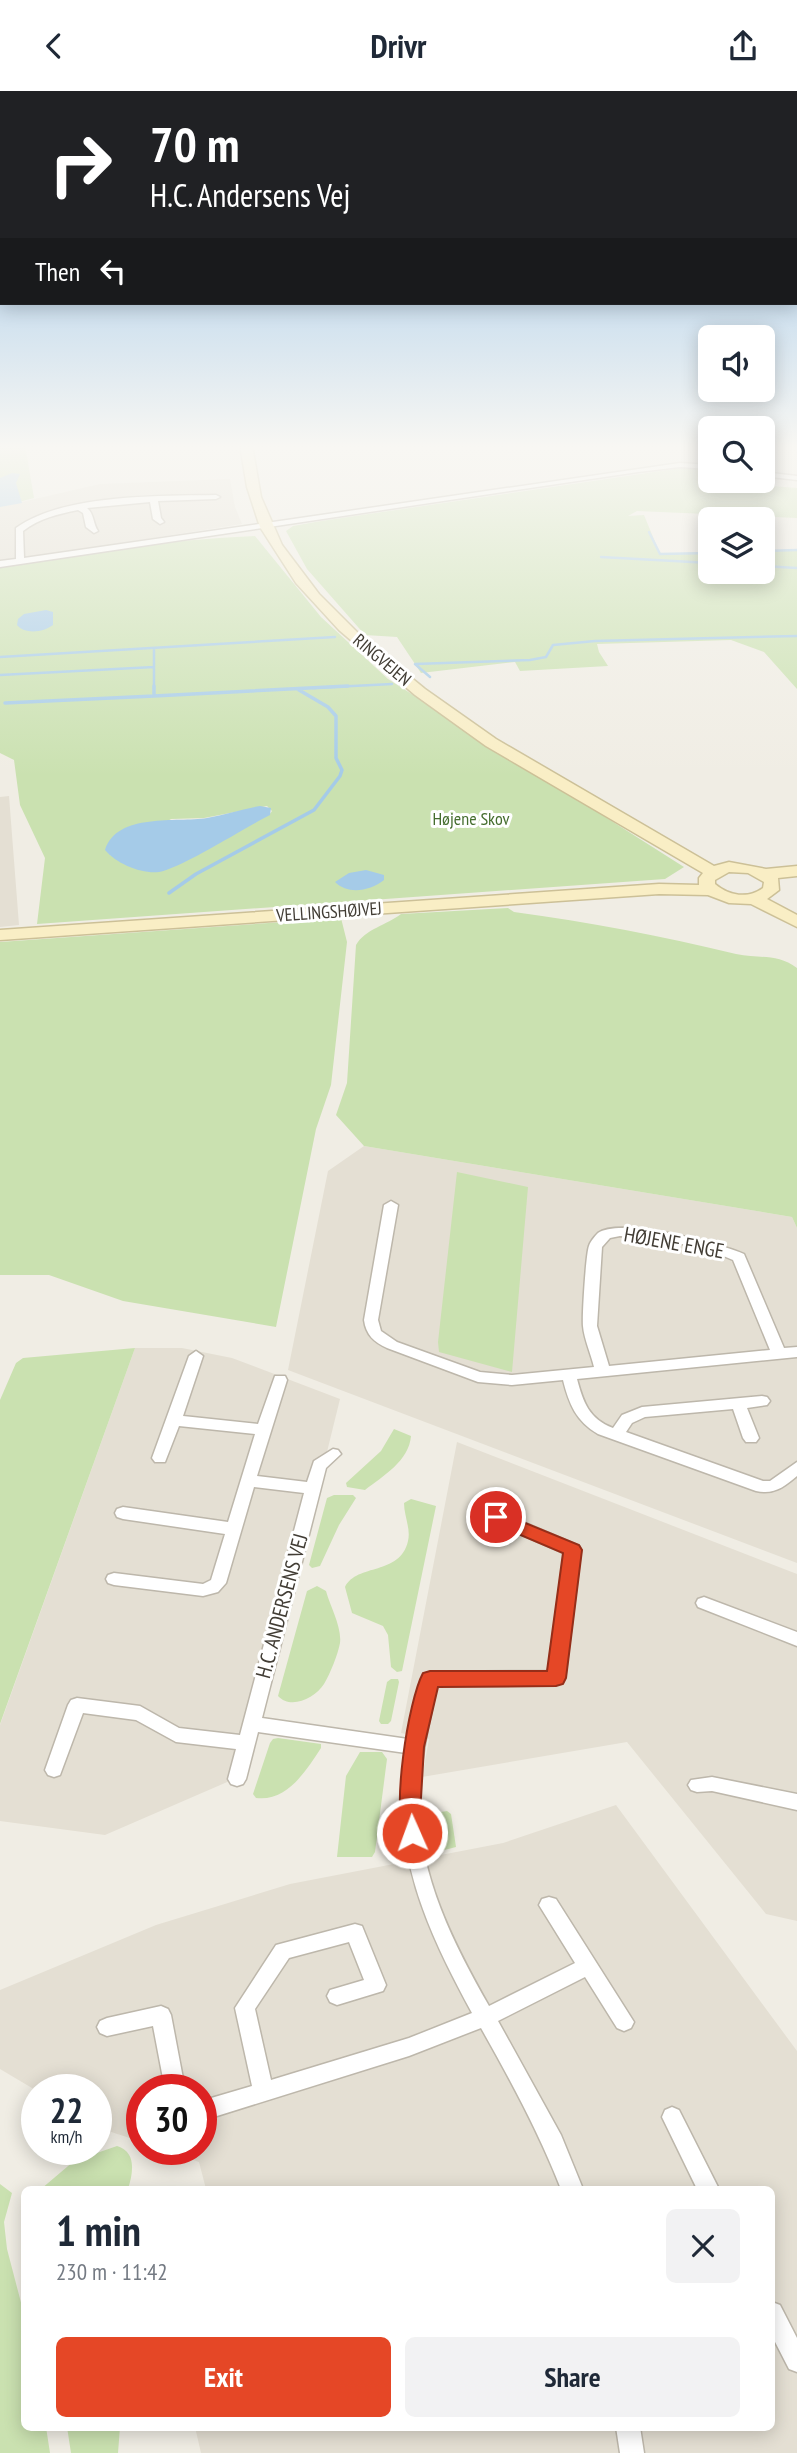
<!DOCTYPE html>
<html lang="en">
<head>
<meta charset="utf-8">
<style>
  body { margin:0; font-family:"PT Sans Narrow",sans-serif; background:#f2f2f3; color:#1f2937; height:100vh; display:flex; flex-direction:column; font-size:26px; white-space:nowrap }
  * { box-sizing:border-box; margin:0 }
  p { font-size:23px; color:#747a83 }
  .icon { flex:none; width:38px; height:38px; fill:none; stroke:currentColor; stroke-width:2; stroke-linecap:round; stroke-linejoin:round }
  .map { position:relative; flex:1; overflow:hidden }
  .panel { position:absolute; left:21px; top:2095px; width:754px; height:245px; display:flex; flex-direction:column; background:#fff; border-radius:10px; box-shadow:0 4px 18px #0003 }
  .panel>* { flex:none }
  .guide { position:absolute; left:0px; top:0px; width:798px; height:214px; box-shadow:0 4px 18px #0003; background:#202124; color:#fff; overflow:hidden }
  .controls { position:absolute; left:698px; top:234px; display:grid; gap:14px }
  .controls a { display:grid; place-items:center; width:77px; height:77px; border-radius:10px; background:#fff; box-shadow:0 4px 18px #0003; font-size:35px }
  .speed { position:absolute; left:21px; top:1983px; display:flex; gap:14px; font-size:35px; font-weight:700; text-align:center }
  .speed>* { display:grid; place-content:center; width:91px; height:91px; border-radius:50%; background:#fff; box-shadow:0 4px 18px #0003; line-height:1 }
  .speed small { font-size:18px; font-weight:400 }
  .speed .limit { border:10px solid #d22; background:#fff; color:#111 }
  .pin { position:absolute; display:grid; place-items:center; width:60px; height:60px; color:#fff; margin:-30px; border:4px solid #fff; border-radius:50%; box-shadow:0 2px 7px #0007 }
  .me { position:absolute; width:77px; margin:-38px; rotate:358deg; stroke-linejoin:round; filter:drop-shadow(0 0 5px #0008) }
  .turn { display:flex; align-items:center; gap:24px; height:147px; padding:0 35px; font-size:32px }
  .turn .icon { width:91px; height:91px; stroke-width:2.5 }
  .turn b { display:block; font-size:49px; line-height:60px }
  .then { display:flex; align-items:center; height:66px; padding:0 35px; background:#0003; gap:14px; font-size:26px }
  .round { display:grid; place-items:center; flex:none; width:74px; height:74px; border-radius:10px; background:#f2f2f3 }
  .overview { display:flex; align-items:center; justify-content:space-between; height:119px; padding:0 35px }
  h1 { font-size:42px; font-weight:800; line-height:52px }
  .primary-button { display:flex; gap:14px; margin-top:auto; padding:14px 35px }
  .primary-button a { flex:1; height:80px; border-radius:10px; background:#e54726; color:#fff; font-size:28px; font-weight:800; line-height:80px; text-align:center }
  .primary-button a+a { background:#f2f2f3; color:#1f2937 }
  header { display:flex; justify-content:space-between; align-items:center; height:91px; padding:0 35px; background:#fff; font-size:32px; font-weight:800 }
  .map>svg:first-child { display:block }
  .residential { fill:#e4dfd3 }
  .green { fill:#cae1b0; fill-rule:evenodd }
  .water { fill:#a5cbe8 }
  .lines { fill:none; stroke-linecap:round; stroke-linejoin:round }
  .stream-far1 { stroke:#a5cbe8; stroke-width:2.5 }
  .stream { stroke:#a5cbe8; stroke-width:3.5 }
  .street-casing { stroke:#bdb7ab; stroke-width:3 }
  .secondary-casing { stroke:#ccc097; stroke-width:3 }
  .street { fill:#fff; fill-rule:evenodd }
  .secondary { fill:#f9eec5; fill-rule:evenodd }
  .route { fill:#e54726; stroke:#952e19; stroke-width:2 }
  .labels { text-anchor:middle; stroke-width:6; stroke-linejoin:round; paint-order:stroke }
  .far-street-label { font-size:18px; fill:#423d35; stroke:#fff }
  .far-park-label { font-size:18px; fill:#456d2e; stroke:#fff }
  .street-label { font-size:21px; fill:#423d35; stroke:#fff }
</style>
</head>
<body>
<header><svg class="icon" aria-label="back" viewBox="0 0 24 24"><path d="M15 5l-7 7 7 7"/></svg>Drivr<svg class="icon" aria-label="share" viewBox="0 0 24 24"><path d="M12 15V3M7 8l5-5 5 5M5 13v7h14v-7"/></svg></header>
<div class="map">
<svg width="797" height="2362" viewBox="0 0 797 2362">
  <rect width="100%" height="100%" fill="#f0ede4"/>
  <!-- residential -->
  <path class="residential" d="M230,388L235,416L242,433L0,471V416L100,393Z
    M9,705L19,834L0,836V706Z
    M364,1055L792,1126L797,1137V1472L288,1279L328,1080Z
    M135,1257H182L232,1267L340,1308L248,1682L105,1744L0,1730V1634Z
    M457,1351L797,1483V1830L766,1823L627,1651L422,1686L429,1648L401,1642Z
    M616,1714L797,1960V2362H201L195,2336H772V2098H206L199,2071L162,2058H201V1998H142V2051L96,2036V1998L37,2000L0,1978V1899L156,1834L290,1793L503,1752Z"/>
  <!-- green -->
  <path class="green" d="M0,354H25L34,407L0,416Z
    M681,377L710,379V390L797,397V427L637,420L628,425L644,424L660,463L710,461V481H763V460L797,459V598L764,561L731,549L597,553L599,561L608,575L520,580L515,571L421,582L397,546L365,544L307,478L286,440L293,435L321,430Z
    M255,445L321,526L388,588L684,776L665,788L37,833L45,767L20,714L14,669L0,662V477C84,463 169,448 255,445ZM267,715L272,720L269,724L110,765L171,728L204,727Z
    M508,817L514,821C589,831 662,845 736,863C759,868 777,862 797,877V1137L792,1126L364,1055L336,1024L347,992L356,854C365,838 387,834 401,823Z
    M341,827L347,851L331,994L316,1038L276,1236L123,1210L49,1184H0V851Z
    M457,1081L528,1096L512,1281L439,1261L438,1251Z
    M135,1257L0,1633V1309L16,1272L23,1267Z
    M394,1338L411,1345C409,1370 383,1385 365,1399L347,1396L346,1392L381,1360Z
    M334,1404H353L356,1407L339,1434L320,1475L312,1477L309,1474L327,1407Z
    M411,1408L436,1415L402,1580L397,1581L391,1576L388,1544L383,1535L352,1522L345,1496C357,1472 400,1485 408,1450C411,1438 404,1425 404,1412Z
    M317,1495L326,1500C330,1515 342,1536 340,1552C338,1563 330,1583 324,1593C315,1607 291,1619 278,1605L307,1500Z
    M391,1588H398L399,1591L391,1630L388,1633H381L379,1630L387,1591Z
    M278,1647L321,1653V1657C306,1680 287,1711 256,1707L253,1703L270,1652L273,1648Z
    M360,1661H382L387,1668L375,1761L372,1766H337L346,1685Z
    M447,1720L451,1723L456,1756L433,1762L426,1758L421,1728L423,1724Z
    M117,2055C137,2061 133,2082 128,2098H41L74,2070Z
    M0,2093L12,2102L4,2131L7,2158L24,2223V2336H46L50,2362H0Z
    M67,2336H120L118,2362H71Z"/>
  <!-- water -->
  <path class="water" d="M12,382L20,383L16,392L22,412L0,416V387Z
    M46,519L53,521V534C44,541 25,544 17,534L18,528L24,523Z
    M260,715L271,717L270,724C246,736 180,778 159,781C141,783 117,773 105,759C117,721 177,732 207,727C225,724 242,718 260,715Z
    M366,779L384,784V789C370,800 348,804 335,791L349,782Z"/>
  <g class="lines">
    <!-- stream-far1 -->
    <path class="stream-far1" d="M649,441L660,463L710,462
      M763,460L797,459
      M601,466L710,472
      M763,475L797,477
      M154,557V597
      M0,566L335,546
      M0,584L154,576
      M430,586L415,573L530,569L546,566L553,554L595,550L797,545
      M313,597L392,593"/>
    <!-- stream -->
    <path class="stream" d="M154,595V605L348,595
      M5,612L154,605
      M169,802L196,783L314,719L340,685L342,679L336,667V625L328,616L299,599"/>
    <defs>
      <path id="street" d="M680,372L710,374V378L680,376L638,381L0,476V470L16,468V437C63,403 159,405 216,404L220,406L216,408L158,410L161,427L164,431L160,433L153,428L150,411L87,417C94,422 93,433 98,440L94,442L86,436L83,422L78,419C58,423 40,427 23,440L24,467Z
        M763,381L797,385V389L763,385Z
        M391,1110L398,1114L378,1229L381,1240L397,1251L480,1281L512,1284L594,1276C591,1263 584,1248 583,1235C582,1225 586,1162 589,1155C590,1151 595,1145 598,1142C620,1126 720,1152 744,1163L784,1257L797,1256V1266L577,1288C583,1311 589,1328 613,1337L622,1324L642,1316L762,1305L767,1306L770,1310L767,1314L747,1317L759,1347L756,1351H746L743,1347L733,1318L645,1326L632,1332L626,1341L763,1390H770L797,1371V1385C784,1396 774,1404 756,1400L598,1343C576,1330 569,1313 563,1289L512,1294L478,1291L387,1257C374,1251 366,1244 364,1229L384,1114ZM620,1145C657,1148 699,1153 733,1169L770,1259L609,1275L597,1235L602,1156L610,1147Z
        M196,1260L203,1265L183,1325L258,1333L275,1285H285L287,1289L257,1385L307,1391L314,1370L333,1358L338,1359L341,1363L326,1377L262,1627L408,1648L424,1583L430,1581L548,1580L564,1462L490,1430L488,1426L490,1422H502L579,1455L581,1459L565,1587L562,1592L556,1594L437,1595C429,1632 420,1669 419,1707C417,1781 453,1852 489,1915L575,1872L539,1814L542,1808L549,1806L556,1808L634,1931L631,1937L624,1940L617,1937L585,1886L498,1930L561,2044L583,2098H561C539,2042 511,1990 481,1937L409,1965L201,2030V2010L252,1995L235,1917L276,1854L355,1833L362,1835L386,1894L383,1900L337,1914L330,1911L327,1905L330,1899L364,1889L349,1851L289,1867L255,1918L271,1989L409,1947L472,1922C427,1839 390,1760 406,1662L258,1641L246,1688L243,1693L237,1695L231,1693L228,1688L236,1658L176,1651L136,1629L83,1622L60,1684L54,1686L48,1684L45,1679L68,1614L71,1609L77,1607L140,1615L179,1637L240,1644L304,1402L254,1396L226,1492L218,1501L203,1505L114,1494L108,1492L106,1488L108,1484L114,1482L203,1493L211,1489L225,1443L123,1428L117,1426L115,1422L117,1418L123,1416L228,1431L255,1343L179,1335L165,1371H155L152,1367L189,1265Z
        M704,1506L797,1541V1555L698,1516L696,1512L698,1508Z
        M712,1686L797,1703V1719L712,1700L697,1701L691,1699L688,1694L691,1689Z
        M161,1915L168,1918L171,1924L185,1998H165L153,1935L107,1945L100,1942L97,1936L100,1930L107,1927Z
        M672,2016L679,2019L719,2098H697L662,2026L665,2019Z
        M772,2211L780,2214L797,2247V2281L789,2278L772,2245Z
        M616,2336H640L644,2362H620Z"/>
      <path id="secondary" d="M240,354H252L261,406L282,454L319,503L364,548L425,598L496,648L714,775L729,771L766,778L797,775V785L778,787L779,799L767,808L797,824V836L751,813L729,812L708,804L659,803L0,849V839L659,793L699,794V787L703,782L486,655L415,604L339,539L296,492L260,436L247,396ZM729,781L748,782L764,791L763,797C748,808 729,805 715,793V789Z"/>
    </defs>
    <!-- street casing -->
    <use href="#street" class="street-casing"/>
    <!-- secondary casing -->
    <use href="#secondary" class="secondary-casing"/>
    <!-- street -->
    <use href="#street" class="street"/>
    <!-- secondary -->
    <use href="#secondary" class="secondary"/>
  </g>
  <!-- sky -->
  <linearGradient id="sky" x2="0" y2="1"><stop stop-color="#8dbde8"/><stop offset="0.52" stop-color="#f8f7f3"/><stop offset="1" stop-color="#f8f7f3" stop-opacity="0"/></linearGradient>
  <rect width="797" height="685" fill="url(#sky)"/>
  <!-- route -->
  <path class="route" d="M496,1420L579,1454L582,1459L566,1587L563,1593L556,1595L438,1596L424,1656L420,1724L423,1742L420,1749L412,1751L405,1749C391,1721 408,1610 423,1582L430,1580H547L563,1462L490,1431L487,1426L490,1422Z"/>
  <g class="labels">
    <!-- far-street labels -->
    <g class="far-street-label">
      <text transform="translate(382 569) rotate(40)" y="6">RINGVEJEN</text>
      <text transform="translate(329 821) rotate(-4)" y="6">VELLINGSHØJVEJ</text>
    </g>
    <!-- far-park labels -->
    <g class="far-park-label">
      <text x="471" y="734">Højene Skov</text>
    </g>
    <!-- street labels -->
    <g class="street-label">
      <text transform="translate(674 1152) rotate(10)" y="7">HØJENE ENGE</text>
      <text transform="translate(282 1515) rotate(-75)" y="7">H.C. ANDERSENS VEJ</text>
    </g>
  </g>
</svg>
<div class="controls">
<a><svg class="icon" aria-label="sound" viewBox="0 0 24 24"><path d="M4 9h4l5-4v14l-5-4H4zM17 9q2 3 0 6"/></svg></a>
<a><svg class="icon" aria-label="search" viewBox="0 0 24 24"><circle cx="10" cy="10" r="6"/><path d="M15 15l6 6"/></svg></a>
<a><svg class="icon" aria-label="layers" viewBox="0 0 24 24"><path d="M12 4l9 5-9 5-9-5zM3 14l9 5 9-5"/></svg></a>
</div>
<div class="speed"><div>22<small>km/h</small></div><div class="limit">30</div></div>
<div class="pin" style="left:496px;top:1426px;background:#d93025"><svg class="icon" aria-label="arrive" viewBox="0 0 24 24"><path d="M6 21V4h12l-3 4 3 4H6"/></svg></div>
<svg class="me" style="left:412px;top:1742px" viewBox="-20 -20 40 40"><circle r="17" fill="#e54726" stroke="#fff" stroke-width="3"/><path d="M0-11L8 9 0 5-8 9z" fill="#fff"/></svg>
<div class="guide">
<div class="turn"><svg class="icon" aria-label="right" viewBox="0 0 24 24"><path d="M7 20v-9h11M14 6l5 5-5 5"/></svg><div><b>70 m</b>H.C. Andersens Vej</div></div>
<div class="then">Then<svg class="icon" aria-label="left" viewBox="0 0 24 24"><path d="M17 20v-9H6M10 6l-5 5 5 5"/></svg></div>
</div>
<section class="panel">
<div class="overview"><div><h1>1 min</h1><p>230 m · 11:42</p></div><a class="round"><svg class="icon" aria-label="close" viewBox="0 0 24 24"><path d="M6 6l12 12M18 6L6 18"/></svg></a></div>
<div class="primary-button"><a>Exit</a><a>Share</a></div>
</section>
</div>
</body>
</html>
